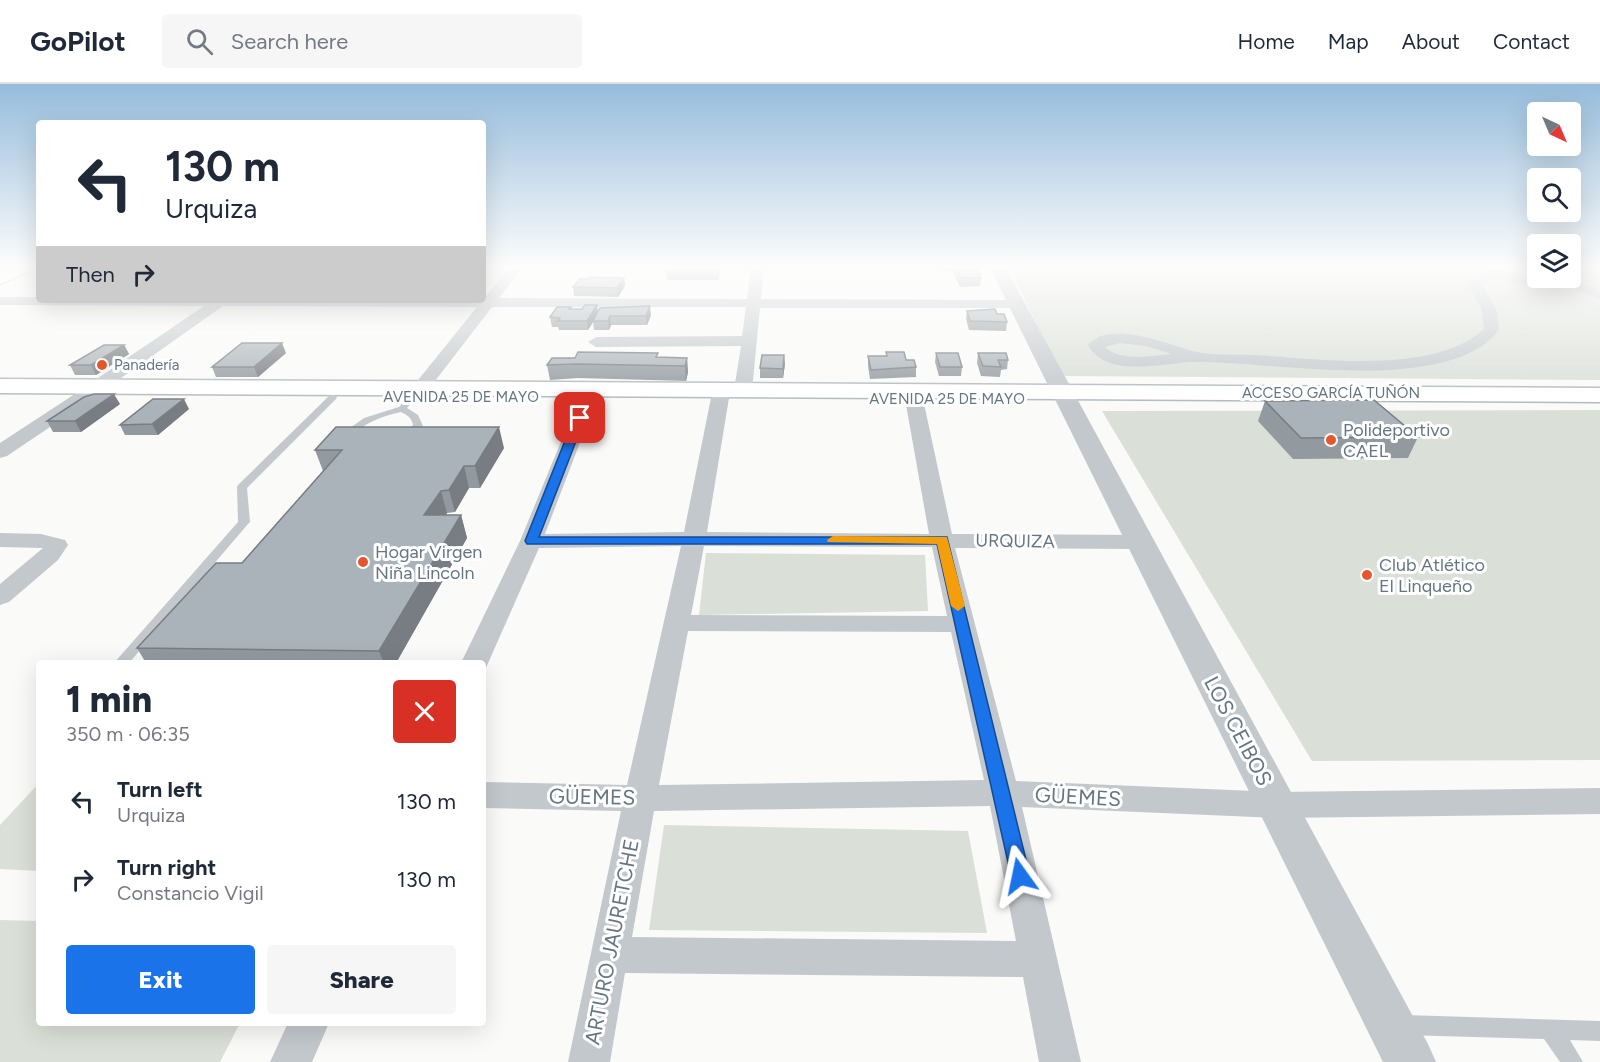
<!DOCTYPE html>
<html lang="en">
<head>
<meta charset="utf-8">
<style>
  body { margin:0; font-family:Figtree,sans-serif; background:#f6f6f7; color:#1f2937; height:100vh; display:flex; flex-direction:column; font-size:22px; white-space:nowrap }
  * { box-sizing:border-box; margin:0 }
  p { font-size:20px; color:#747a83 }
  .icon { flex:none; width:33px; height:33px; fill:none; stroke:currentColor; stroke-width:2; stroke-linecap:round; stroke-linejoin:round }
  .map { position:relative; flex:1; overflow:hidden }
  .drawer { position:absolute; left:36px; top:576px; width:450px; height:366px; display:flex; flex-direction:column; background:#fff; border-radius:6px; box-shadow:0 6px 24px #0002 }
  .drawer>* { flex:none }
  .top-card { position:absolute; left:36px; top:36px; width:450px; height:183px; border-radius:6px; box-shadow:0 6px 24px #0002; background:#fff; color:#1f2937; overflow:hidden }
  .needle { width:39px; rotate:136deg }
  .controls { position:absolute; left:1527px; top:18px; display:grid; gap:12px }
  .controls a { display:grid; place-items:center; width:54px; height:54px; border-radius:6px; background:#fff; box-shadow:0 6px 24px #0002; font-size:30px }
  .pin { position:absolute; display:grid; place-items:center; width:51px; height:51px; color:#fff; margin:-26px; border-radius:12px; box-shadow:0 3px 9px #0006 }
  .me { position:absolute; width:66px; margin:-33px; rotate:348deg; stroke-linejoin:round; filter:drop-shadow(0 0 4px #0008) }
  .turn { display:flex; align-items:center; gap:21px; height:126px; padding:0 30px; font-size:27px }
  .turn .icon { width:78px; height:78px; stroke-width:2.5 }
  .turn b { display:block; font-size:42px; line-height:51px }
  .then { display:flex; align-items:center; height:57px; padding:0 30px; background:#0003; gap:12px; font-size:22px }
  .round { display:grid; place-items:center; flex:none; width:63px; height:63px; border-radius:6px; background:#f6f6f7 }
  .headline { display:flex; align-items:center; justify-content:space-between; height:102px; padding:0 30px }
  h1 { font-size:36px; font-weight:800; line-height:45px }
  .button { display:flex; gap:12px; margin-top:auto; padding:12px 30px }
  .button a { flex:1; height:69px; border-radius:6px; background:#1a73e8; color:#fff; font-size:24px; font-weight:800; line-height:69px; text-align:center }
  .button a+a { background:#f6f6f7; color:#1f2937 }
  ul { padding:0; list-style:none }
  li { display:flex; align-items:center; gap:18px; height:78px; padding:0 30px }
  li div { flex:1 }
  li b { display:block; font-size:22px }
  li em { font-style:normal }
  header { display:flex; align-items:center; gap:36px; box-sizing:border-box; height:84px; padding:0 30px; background:#fff; border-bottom:2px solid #e0e1e3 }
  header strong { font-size:28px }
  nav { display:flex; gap:33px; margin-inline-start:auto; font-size:21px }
  .search { width:420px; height:54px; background:#f6f6f7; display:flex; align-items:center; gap:15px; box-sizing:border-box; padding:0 21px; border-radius:6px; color:#747a83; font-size:22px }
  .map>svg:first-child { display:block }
  .green { fill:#dadfd7 }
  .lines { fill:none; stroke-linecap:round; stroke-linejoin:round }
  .secondary-casing { stroke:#b3babf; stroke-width:3 }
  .service { fill:#c3c8cc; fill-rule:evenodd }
  .minor { fill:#c3c8cc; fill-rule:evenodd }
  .tertiary { fill:#c3c8cc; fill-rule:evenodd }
  .secondary { fill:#fff; fill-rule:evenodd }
  .wall { fill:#929a9f }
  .shaded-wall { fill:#777d82 }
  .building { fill:#aab3b9; stroke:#777d82; stroke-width:1.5 }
  .route { fill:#1a73e8; stroke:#114b97; stroke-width:1.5 }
  .slow { fill:#f59e0b }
  .poi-dot { fill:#e4572e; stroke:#fff; stroke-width:2 }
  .labels { text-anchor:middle; stroke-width:6; stroke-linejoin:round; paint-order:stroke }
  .far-poi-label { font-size:15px; fill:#657683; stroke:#fff; text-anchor:start }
  .far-street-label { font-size:15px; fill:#657683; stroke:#fff }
  .poi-label { font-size:18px; fill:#657683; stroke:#fff; text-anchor:start }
  .street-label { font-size:18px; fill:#657683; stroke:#fff }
  .near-street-label { font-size:21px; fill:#657683; stroke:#fff }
</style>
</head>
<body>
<header>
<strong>GoPilot</strong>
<div class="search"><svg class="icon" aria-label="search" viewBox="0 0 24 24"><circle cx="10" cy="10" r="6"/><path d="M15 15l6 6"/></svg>Search here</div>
<nav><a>Home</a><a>Map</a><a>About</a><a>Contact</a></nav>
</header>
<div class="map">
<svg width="1600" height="978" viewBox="0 0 1600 978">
  <rect width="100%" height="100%" fill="#fafaf8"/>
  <!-- green -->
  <path class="green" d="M1009,184H1537L1538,194H1570L1571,184H1600V296L1062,292Z
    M1600,326V676L1312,677L1102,327Z
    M706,469L925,471L928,527L699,531Z
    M39,699V787L0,785V741Z
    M664,741L968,747L987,849L649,846Z
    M0,836L39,837V939H240L220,978H0Z"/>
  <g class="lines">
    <defs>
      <path id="secondary" d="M7,184H31L28,188L0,200V187Z
        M0,295L1600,304V318L0,309Z"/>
    </defs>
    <!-- secondary casing -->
    <use href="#secondary" class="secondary-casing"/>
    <!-- service -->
    <path class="service" d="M333,310L337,313L336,315L247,404L250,438L248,440L129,579H114L238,438L237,403L238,401L330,311Z
      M412,310L416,313L407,324L418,331L423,342L405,355L400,352L413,341C412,334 407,331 401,328C384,332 367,337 354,350L356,354L354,356H348L344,349L346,347L364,334L399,323L409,311Z
      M1404,931L1600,937V957L1570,956L1583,978H1560L1544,955L1404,951L1397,948L1394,941L1397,934Z"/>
    <!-- minor -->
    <path class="minor" d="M508,184H522L499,214L747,215L751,184H764L761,215L1017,216L1024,220L1017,224H760L752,306L749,310H737L734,306L741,262L596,263L588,258L596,253L742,252L746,223H492L425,310H413L410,306L477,223L223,222L104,306H92L89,302L92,298L204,222L0,221V213H39V216H483Z
      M1490,184H1503C1514,202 1554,191 1570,194C1579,195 1591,203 1600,207V216L1564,200L1534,203L1495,193L1482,201L1497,227L1499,246C1454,307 1293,282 1226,279C1214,278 1202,278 1190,278C1159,280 1106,294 1088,261C1110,234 1171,262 1197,268C1216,272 1238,270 1257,271C1319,275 1435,291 1484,245L1482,227L1468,200ZM1120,259L1146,262L1172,270C1151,272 1121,278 1105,263Z
      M87,305L93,306L96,310L93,314L7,372L0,374V359L81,306Z
      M588,309L594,310L597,314L545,450L684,448L711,314L714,310H726L729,314L707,448L929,450L905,315L908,311H920L923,315L952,450L1139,451L1147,453L1150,458L1147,463L1139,465L955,464L1016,697L1277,708L1600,704V730L1277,734L1022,723L1081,978H1039L1023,893L625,889L610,978H568L621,727L483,724V698L627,701L681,462L539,464L485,586L483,579H461L520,457L579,314L582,310ZM704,462L932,463L947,532L691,531ZM688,547L951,548L984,696L659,701ZM990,722L1016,857L632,853L654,727Z
      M0,449L41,450L65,456L68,461L58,476L9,518L0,521V500L43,464L0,463Z
      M288,939H329L312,978H270Z"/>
    <!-- tertiary -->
    <path class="tertiary" d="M990,184H1006L1428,960L1436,978H1383Z"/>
    <!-- secondary -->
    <use href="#secondary" class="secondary"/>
  </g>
  <!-- wall -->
  <path class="wall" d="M668,184H720V190L719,196H667L666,188Z
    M940,184H976V186L981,194L980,202L960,203L956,195V193H955L952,187H941Z
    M624,194L625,202L618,213L574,212L573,203Z
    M597,221L598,228L651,231L647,241H611L609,246H594L593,238L588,246H559L558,243H552L550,233L571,223V225H582Z
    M967,227L997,230L1007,238L1006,247L969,246L966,235Z
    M124,261L129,270L96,291H75L70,281Z
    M886,268L906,276L916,283V293L870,295L868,282V272H886Z
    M286,269L258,293H216L212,283Z
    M936,269L962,283L961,292H939L935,278Z
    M978,269L1008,276L1007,285L1001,286L1000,293L981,292L977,279Z
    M658,273L687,274L688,288L686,297L578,294L550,296L547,281Z
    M785,280L783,294H760V284Z
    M1265,317L1418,353L1408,374L1293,375L1258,337Z
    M120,320L81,348H53L47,337Z
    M189,325L158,351H125L120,341Z
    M504,364L480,404H469L455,428L447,429L446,431H461L467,454L396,579H146L137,564L242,479L324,387H323L315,366Z"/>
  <!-- shaded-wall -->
  <path class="shaded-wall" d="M624,194L625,202L618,213L617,204Z
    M597,221L598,230L593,237V238L588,246L587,237Z
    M650,222L651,231L647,241L646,232Z
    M610,232L611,241L609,246L608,237Z
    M282,259L286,269L258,293L254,283Z
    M124,261L129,270L96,291L91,281Z
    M784,271L785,280L783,294V285Z
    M687,274L688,288L686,297L685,282Z
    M114,310L120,320L81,348L75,337Z
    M184,315L189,325L158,351L152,340Z
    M499,343L504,364L480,404L475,382Z
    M464,382L469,404L455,428L449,406Z
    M441,407L447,429L431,453L424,431Z
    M461,431L467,454L396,579H384L379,567Z"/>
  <!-- building -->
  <path class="building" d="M668,184H719L718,188H666Z
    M955,184H976V185H956Z
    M957,186H977L981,194H961Z
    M590,193L624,194L617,204L573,203L580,195H588Z
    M585,221H597L587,237H558L560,234L550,233L557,223H571L569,225H582Z
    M650,222L646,232H610L608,237H593L600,224Z
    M995,225L997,230H1004L1007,238L970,237L967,227Z
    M242,259H282L254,283H212Z
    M104,261H124L91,281H70Z
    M578,268L658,269L656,273L687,274L685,282L576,280L547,281L552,274H575Z
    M886,268H904L906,276H914L916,283L871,286L868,272H887Z
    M936,269H958L962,283H940Z
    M978,269H1006L1008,276H998L1001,283L983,282Z
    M762,271H784L783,285L760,284Z
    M94,310H114L75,337H47L84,313Z
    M153,315H184L152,340L120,341Z
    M1374,316L1418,353L1301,354L1265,317Z
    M336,343H499L475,382H464L449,406L441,407L424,431H461L379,567L137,564L216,479H242L342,366H315Z"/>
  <!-- sky -->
  <linearGradient id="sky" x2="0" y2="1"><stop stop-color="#96bcdc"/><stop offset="0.57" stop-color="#fdfdfc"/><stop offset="1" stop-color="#fdfdfc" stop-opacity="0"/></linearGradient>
  <rect width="1600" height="321" fill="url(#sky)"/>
  <!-- route -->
  <path class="route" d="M580,331L585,334L539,453H947L1030,792L1027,798L1020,801L1013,798L1011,792L937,460H527L525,457L574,334Z"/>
  <!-- slow -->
  <path class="slow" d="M833,452L947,453L965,522L958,527L951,522L937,460L828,458L827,456Z"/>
  <!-- markers -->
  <g class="poi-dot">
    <circle cx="102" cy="281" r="6"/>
    <circle cx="1331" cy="356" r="6"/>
    <circle cx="363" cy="478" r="6"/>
    <circle cx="1367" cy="491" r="6"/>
  </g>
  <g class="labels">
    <!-- far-poi labels -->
    <g class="far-poi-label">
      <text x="114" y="286">Panadería</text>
    </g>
    <!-- far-street labels -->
    <g class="far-street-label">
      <text x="1331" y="314">ACCESO GARCÍA TUÑÓN</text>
      <text x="461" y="318">AVENIDA 25 DE MAYO</text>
      <text x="947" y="320">AVENIDA 25 DE MAYO</text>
    </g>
    <!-- poi labels -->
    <g class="poi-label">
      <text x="1343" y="352">Polideportivo<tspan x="1343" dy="21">CAEL</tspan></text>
      <text x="375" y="474">Hogar Virgen<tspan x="375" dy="21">Niña Lincoln</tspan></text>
      <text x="1379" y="487">Club Atlético<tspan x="1379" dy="21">El Linqueño</tspan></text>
    </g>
    <!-- street labels -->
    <g class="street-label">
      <text transform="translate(1015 457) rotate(1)" y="6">URQUIZA</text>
    </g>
    <!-- near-street labels -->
    <g class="near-street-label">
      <text transform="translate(1238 647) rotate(62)" y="7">LOS CEIBOS</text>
      <text transform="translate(592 713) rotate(1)" y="7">GÜEMES</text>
      <text transform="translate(1078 713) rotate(3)" y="7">GÜEMES</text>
      <text transform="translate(612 858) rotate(-79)" y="7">ARTURO JAURETCHE</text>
    </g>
  </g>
</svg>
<div class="controls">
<a><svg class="needle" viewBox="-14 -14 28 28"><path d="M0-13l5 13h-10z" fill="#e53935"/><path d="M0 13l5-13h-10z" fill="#747a83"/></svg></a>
<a><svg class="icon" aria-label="search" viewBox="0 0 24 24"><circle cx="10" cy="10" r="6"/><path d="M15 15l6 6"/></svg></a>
<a><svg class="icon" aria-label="layers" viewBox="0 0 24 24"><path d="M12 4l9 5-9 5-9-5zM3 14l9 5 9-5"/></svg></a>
</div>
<div class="pin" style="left:580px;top:334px;background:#d93025"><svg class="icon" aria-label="arrive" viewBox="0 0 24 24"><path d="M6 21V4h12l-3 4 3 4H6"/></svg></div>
<svg class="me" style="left:1020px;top:792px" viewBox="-20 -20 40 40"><path d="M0-17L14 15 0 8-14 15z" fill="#1a73e8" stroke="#fff" stroke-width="4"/></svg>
<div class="top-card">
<div class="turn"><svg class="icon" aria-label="left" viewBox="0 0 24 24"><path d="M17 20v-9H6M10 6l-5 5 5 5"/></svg><div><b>130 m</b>Urquiza</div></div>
<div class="then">Then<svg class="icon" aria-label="right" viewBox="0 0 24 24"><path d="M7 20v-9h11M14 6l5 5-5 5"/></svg></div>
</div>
<section class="drawer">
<div class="headline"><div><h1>1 min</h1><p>350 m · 06:35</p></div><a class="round" style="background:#d93025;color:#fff"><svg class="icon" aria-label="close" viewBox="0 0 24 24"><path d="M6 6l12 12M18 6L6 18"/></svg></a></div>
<ul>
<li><svg class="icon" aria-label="left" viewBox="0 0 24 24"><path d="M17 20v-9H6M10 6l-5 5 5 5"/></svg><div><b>Turn left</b><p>Urquiza</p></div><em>130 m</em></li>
<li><svg class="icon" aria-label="right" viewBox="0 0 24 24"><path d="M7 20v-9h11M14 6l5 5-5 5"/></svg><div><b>Turn right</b><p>Constancio Vigil</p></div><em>130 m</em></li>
</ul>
<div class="button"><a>Exit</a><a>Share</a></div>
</section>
</div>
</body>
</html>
